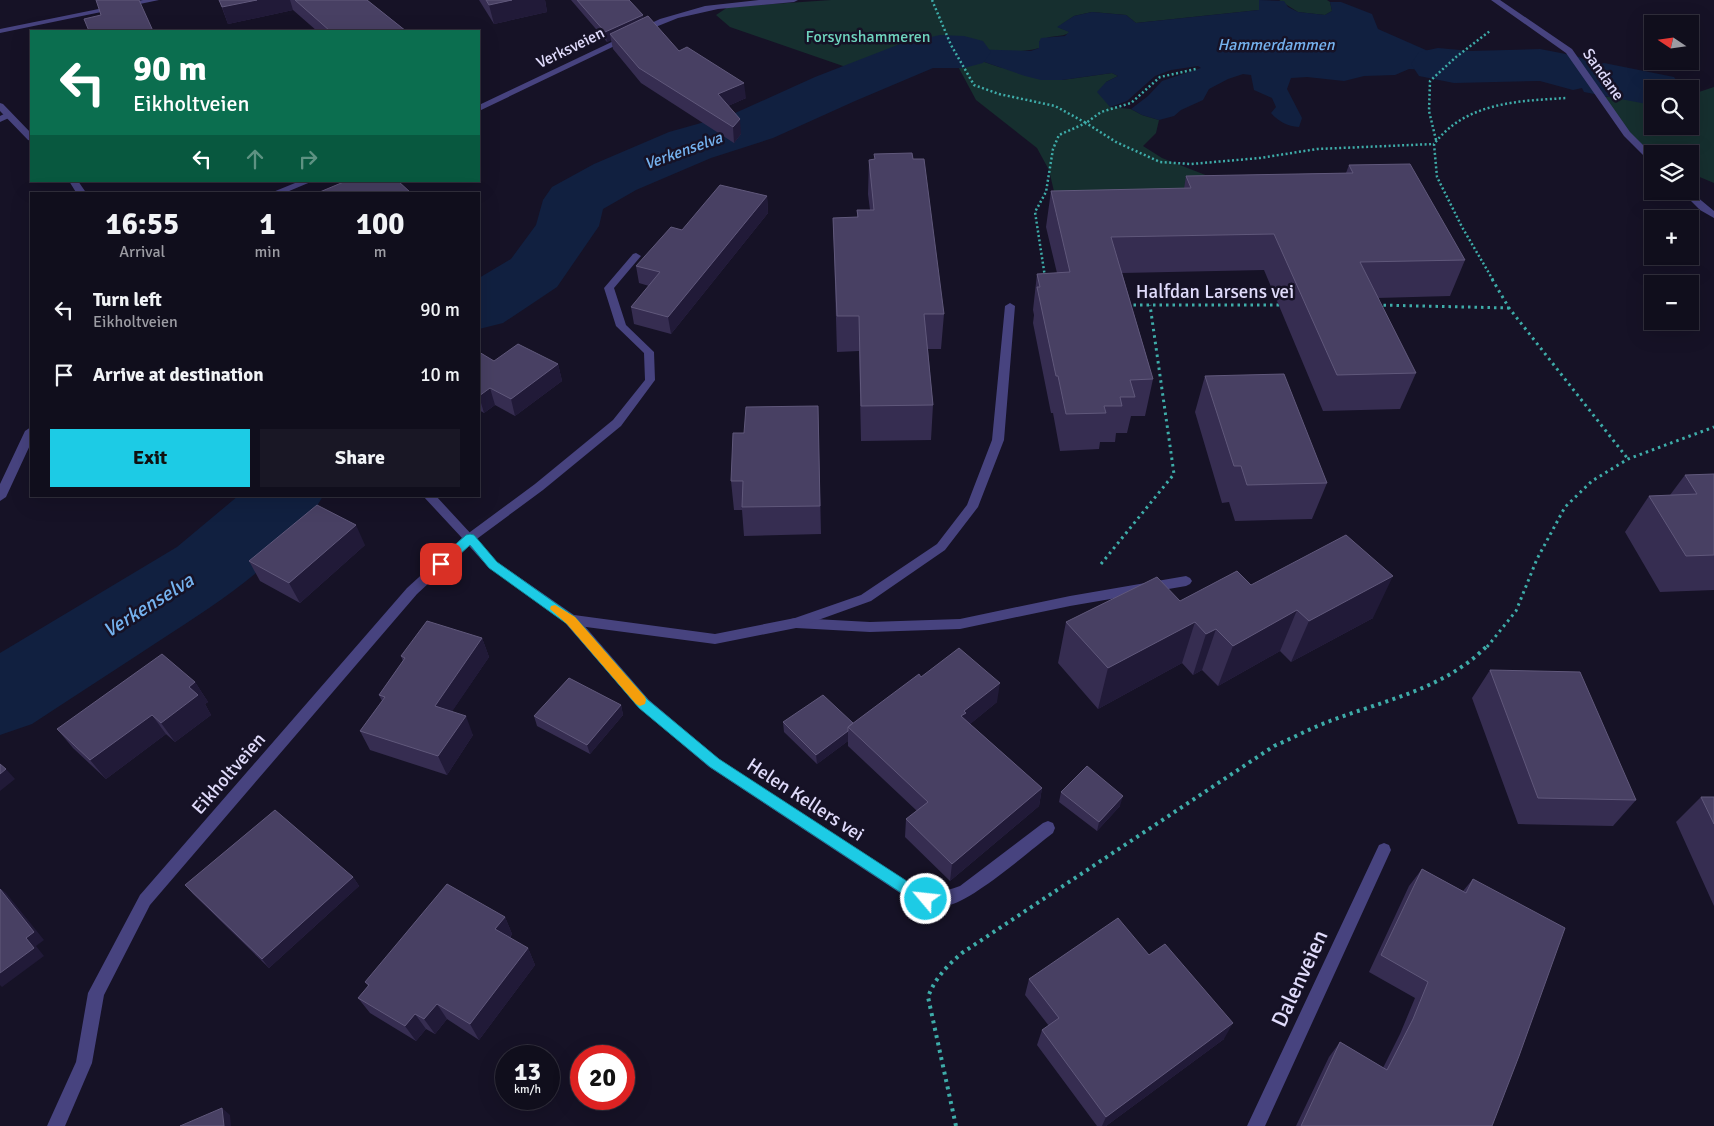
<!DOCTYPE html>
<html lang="en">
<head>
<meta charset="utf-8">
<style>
  body { margin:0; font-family:Signika,sans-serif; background:#191725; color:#f1f3f6; height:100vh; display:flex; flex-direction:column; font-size:19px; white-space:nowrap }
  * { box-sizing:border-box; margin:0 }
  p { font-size:16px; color:#9c9ca3 }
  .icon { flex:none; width:28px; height:28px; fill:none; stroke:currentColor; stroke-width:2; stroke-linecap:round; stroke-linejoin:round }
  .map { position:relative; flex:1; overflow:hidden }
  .drawer { position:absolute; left:30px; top:192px; width:450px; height:305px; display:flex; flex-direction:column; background:#100e1c; border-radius:0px; box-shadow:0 5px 20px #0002,0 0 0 1px #302e3b }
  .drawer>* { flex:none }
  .hud { position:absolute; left:30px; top:30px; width:450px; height:152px; border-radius:0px; box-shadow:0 5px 20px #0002,0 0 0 1px #302e3b; background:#0b6e4f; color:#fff; overflow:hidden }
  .needle { width:32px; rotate:283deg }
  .buttons { position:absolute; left:1644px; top:15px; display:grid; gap:10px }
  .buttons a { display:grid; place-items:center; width:55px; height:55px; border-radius:0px; background:#100e1c; box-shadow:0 5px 20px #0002,0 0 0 1px #302e3b; font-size:25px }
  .speed { position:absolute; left:495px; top:1045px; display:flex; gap:10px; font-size:25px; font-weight:700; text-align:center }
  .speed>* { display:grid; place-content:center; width:65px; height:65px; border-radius:50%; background:#100e1c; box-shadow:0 5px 20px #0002,0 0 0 1px #302e3b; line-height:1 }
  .speed small { font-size:12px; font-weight:400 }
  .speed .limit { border:8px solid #d22; background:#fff; color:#111 }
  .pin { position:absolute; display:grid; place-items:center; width:42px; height:42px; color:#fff; margin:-21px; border-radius:10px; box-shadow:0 2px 8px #0006 }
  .me { position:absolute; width:55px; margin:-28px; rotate:298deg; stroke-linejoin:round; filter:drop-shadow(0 0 4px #0008) }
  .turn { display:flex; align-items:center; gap:18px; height:105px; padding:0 20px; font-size:22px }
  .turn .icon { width:65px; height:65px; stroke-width:2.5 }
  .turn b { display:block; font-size:35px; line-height:42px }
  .lanes { display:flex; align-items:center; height:48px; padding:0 20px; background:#0003; justify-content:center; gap:25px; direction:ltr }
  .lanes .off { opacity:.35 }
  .eta { display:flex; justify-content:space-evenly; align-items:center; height:85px; text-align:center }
  .eta b { font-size:30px; font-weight:700; line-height:35px }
  .cta { display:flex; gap:10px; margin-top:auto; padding:10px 20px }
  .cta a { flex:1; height:58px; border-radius:0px; background:#1dcbe5; color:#111; font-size:20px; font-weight:700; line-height:58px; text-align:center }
  .cta a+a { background:#191725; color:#f1f3f6 }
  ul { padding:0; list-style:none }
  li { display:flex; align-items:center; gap:15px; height:65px; padding:0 20px }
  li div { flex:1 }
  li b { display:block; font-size:19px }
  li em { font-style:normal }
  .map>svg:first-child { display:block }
  .green { fill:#162f2f }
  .water { fill:#112040 }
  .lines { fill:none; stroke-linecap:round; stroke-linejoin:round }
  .river { fill:#112040; fill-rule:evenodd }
  .path-far2 { stroke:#3eaca9; stroke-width:2.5; stroke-dasharray:2 2.5; stroke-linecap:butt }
  .path-far1 { stroke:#3eaca9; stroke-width:3; stroke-dasharray:2.5 4; stroke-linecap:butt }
  .path { stroke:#3eaca9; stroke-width:4; stroke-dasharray:3 4.5; stroke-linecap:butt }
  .service { fill:#47437f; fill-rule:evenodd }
  .minor { fill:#47437f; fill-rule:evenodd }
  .wall { fill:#362d51 }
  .shaded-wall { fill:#211a38 }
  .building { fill:#484063; stroke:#60587b }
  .route { fill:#1dcbe5; stroke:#138495 }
  .slow { fill:#f59e0b }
  .labels { text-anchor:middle; stroke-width:5; stroke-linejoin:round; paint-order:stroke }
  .far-park-label { font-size:16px; fill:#6ed3bd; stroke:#161226 }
  .far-water-label { font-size:16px; font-style:italic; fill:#75b2ef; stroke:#161226 }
  .far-street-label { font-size:16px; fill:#e0dbfb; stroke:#161226 }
  .street-label { font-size:19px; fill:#e0dbfb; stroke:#161226 }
  .water-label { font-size:20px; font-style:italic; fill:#75b2ef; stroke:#161226 }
  .near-street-label { font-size:22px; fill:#e0dbfb; stroke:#161226 }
</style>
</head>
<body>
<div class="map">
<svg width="1714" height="1126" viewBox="0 0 1714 1126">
  <rect width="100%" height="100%" fill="#161226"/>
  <!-- green -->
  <path class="green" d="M831,0H1260L1259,10L1136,23L1126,15L1092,12L1074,16L1058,27L1070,32C1061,39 1051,33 1039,42V48C1015,55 989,48 964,49V52C923,50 905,61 869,75L730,27L716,15L728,7Z
    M1279,0H1327L1330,2L1332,11L1325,15L1298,12Z
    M964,55L999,67L1062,80L1112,73L1118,76L1106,82L1110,107L1131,109L1142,115L1159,120L1156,133L1143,146L1162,158L1208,176L1215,190L1056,200L1049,170L1037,148L976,100L954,59Z
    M1714,87V183L1690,173V154H1652V158L1650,157L1627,134L1602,96L1652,103V126H1690V95Z"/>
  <!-- water -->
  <path class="water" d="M1259,0L1284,1L1288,7L1298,12L1325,15L1332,11L1330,2H1341L1372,14L1378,29L1444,58L1430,70L1409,69L1395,75L1364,76L1344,81L1307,77L1291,78L1287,89L1302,118L1299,127C1287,126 1279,122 1271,113L1276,107L1272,98L1254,90L1251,75L1243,74L1228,79L1209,89L1203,100L1181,110L1174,116L1159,120L1142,115L1131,109L1148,96L1162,81L1201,68L1198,66L1171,70L1155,76L1127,101L1110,107L1097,92L1106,82L1118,76L1112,73L1062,80H1041L1025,76L964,55V49L1031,51L1039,48V42L1041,38L1065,36L1069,32L1057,27L1074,16L1092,12L1126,15L1136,23L1259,10Z"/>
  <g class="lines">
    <!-- river -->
    <path class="river" d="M940,35L964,36L983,41L991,52L983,63L964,68H933L855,101L773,138L711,158L636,190L603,209L599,226L557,287L503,323L479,329V278L511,259L536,225L543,200L552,187L594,164L669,132L733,114L815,77L900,44Z
      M1438,48L1471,51L1540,49L1576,56L1592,62L1595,66L1604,63L1674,77L1682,89H1652V105L1584,92L1582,88L1573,90L1540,81L1454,83L1419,76L1411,64L1419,52Z
      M238,496H323C286,561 220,601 159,641C117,669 74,696 32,724L0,735V653L177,547Z"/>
    <!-- path-far2 -->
    <path class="path-far2" d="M932,0L951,45L974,85L999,94L1055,106L1086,123L1101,112L1131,103L1160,77L1196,69
      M1436,140L1429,111L1430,81L1456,57L1490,31
      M1045,277L1035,212L1046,192L1053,149L1059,135L1086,123L1116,142L1160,162L1191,164L1260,158L1317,149L1434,144
      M1493,280L1462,227L1437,177L1434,144C1466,102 1518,101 1567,98"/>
    <!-- path-far1 -->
    <path class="path-far1" d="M1492,279L1509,308L1628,459
      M1127,305H1281
      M1377,305L1509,308
      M1101,564L1174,474L1150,305
      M1487,647L1516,611L1537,559L1565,507L1592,481L1628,459L1714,427"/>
    <!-- path -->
    <path class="path" d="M956,1126L928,997C935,978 947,966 962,953L1274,746C1293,738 1311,728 1330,721C1385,700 1445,689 1488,645"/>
    <!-- service -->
    <path class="service" d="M8,112L11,113V117L0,122V116Z
      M636,253L641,256L614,288L626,325L654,352L655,380L621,426L543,490L474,541H466L464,538L466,535L535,484L613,420L645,380L644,353L616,326L604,288L633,254Z
      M1186,576L1190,578L1192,581L1190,584L1186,586L1070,606L960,629L870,632L796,628L791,627L789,623L791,619L796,618L870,622L960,619L1070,596Z
      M571,615L576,616L649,700L719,759L916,887C932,894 944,892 960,886L1043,823L1048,821L1053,823L1055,828L1053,833C1029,851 973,901 946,906C931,909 919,903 906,897L709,767L639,708L566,624L565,620L566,616Z"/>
    <!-- minor -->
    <path class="minor" d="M143,0H159L0,33V29Z
      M759,0H798L794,2L718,9L678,18L648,30L479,111V105L660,19L705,6Z
      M1491,0H1500L1572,49L1630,132L1652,154V162L1649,161L1624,136L1566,53Z
      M0,103L3,104L31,133V141L28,140L0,111Z
      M69,181H78L87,194H77Z
      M300,181H313L282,194H268Z
      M1681,191H1690L1714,211V218L1700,210Z
      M1010,303L1015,306L1004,440L978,507L945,550L871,601L796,628L715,644L571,625L489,568L469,546L417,594L150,905L104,995L92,1063L65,1126H47L76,1062L88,993L140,895L407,588L462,538L423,496H436L497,562L574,615L715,634L795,618L861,595L937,544L967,505L992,440L1005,306Z
      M31,427V443L6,497L0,501V484L25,431Z
      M1384,843L1389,845L1391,850L1265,1126H1247L1379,845Z"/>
  </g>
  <!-- wall -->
  <path class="wall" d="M219,0H367L406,31H317L293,10L228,24Z
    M479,0H545L547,12L494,24Z
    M571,0H629L643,19L679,51L746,98L728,106L741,134L734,143L641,83L613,49L611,40L607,42Z
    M869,160L944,314L941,349H928L933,405L931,440L861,441L859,351L837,352L833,218L857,217V210H870L868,194Z
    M1349,165L1465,260L1450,296L1377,298L1416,373L1400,409L1323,411L1264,270L1122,273L1153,379L1145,416H1131L1127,433H1116L1115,442H1100L1099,449L1060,451L1053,413H1051L1033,323L1034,315L1033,310L1037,274L1057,273L1046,227L1051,191L1184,189L1186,176L1346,173Z
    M767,196L768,213L671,334L634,324L631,307L649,286L639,283L636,266L682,230Z
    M479,352L494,361L558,364L562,381L515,416L495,405L484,413L479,410Z
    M1205,376L1327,483L1312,519L1235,521L1229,502L1222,503L1195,412Z
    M818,406L821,534L744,536L742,510H734L731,481L744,433Z
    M1714,474V590L1660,592L1625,532L1649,496L1670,495L1685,475Z
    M365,545L300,603L260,581L249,561Z
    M1251,585L1373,618L1291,662L1280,651L1218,686L1202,670L1193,675L1182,663L1098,709L1058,663L1066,622L1180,601Z
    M482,638L489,657L452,711L473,735L447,775L370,750L360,731L382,701L379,695L403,661L401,656Z
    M1490,670L1636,800L1613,826L1518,824L1472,698Z
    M195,682L208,702L205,704L211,715L175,742L166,734L106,779L73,748L57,729Z
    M997,702L970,724L1042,788L1039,806L950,881L905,837L906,819L917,811L848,746V741L817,764L784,732L783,722L853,723Z
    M621,705L623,715L590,754L537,726L534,716Z
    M1061,792L1120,806L1097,831L1059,802Z
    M1701,797H1714V906L1676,822Z
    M1422,869L1463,891L1473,879L1492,1126H1296L1329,1057L1340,1042L1383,1068L1400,1034L1415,998L1369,972L1409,886Z
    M353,877L359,886L269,968L193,894L185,885Z
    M505,917L512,934L510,938L528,948L535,965L479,1040L447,1019L435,1034L426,1029L416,1041L370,1013L358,998L368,986L365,982Z
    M1149,955L1224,1039L1106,1126H1097L1037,1045L1042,1030L1049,1026L1025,995L1029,979Z"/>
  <!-- shaded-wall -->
  <path class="shaded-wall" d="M257,0H290L293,10L228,24L222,7Z
    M512,0H545L547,12L494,24L489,5Z
    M643,15L644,25L610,34L611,40L607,42L605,32Z
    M744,83L746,98L719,110L718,94Z
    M740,119L741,134L734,143L733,127Z
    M767,196L768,213L671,334L668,317Z
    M558,364L562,381L515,416L511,399Z
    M490,388L495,405L484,413L479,396Z
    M356,525L365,545L300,603L289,583Z
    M1393,576L1373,618L1291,662L1309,621Z
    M1297,610L1280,651L1218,686L1233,646Z
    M1195,622L1182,663L1098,709L1108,668Z
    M1216,629L1202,670L1193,675L1206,634Z
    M482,638L489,657L443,725L435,706Z
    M195,682L208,702L205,704L211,715L175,742L161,723L189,687Z
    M1000,683L997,702L964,729L961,716L964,711Z
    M621,705L623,715L590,754L587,745Z
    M152,715L166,734L106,779L90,760Z
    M466,716L473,735L447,775L438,756Z
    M848,731V741L817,764L816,755Z
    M6,769L15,779L0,791V774Z
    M1042,788L1039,806L950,881L952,864Z
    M1123,796L1120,806L1097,831L1099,822Z
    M353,877L359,886L269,968L262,959Z
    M0,888L6,893L44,940L36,946L44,956L2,987L0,985V973L26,938Z
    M505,917L512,934L503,946L495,929Z
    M528,948L535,965L479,1040L470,1024Z
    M437,1004L447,1019L435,1034L424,1019Z
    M415,1014L426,1029L416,1041L405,1026Z
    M1233,1023L1224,1039L1106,1126H1102L1106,1117Z
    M222,1108L230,1115L231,1126H224Z"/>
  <!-- building -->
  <path class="building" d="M96,0H139L153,31H89L84,19L101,15Z
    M219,0H257L222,7Z
    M295,0H367L406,31H330Z
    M486,0H512L489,5Z
    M577,0H629L643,15L605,32Z
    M648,16L679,51L687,47L744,83L718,94L740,119L733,127L639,68L610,34Z
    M912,153L913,159H924L944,314H924L933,405L861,406L859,316H837L833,218L858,217L857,210H874L869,160L875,159L874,154Z
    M1410,164L1465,260L1360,262L1416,373L1337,375L1274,234L1111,237L1153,379L1130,380L1135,397H1120L1122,406H1104L1106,413L1066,414L1058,376H1056L1037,287H1040L1037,274L1070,272L1051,191L1191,188L1186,176L1353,173L1349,165Z
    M346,181H398L410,192L406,194H315Z
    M720,185L767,196L668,317L631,307L660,272L636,266L671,227L682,230Z
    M518,344L558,364L511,399L490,388L479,396V352L494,361Z
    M1284,374L1327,483L1247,485L1241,466H1234L1205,376Z
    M818,406L820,506L742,507L743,481H731L733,433H744L746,407Z
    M1714,474V555L1686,556L1649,496L1697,494L1685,475Z
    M317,505L356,525L289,583L249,561Z
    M1346,535L1393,576L1309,621L1297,610L1233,646L1216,629L1206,634L1195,622L1108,668L1066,622L1157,577L1180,601L1237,571L1251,585Z
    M427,621L482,638L435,706L466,716L438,756L360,731L385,697L379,695L405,658L401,656Z
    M959,648L1000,683L964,711L966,713L961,716L1042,788L952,864L906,819L928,802L848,727L919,674L921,677Z
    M162,654L195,682L189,687L198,695L161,723L152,715L90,760L57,729Z
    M1490,670L1580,672L1636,800L1538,798Z
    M569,678L621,705L587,745L534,716Z
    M823,695L853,723L848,727V731L816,755L783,722Z
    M0,764L6,769L0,774Z
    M1087,766L1123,796L1099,822L1061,792Z
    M1701,797H1714V824Z
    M275,810L353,877L262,959L185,885Z
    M1422,869L1466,893L1473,879L1565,928L1519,1056L1492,1126H1301L1340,1042L1387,1070L1413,1019L1428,982L1381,955Z
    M447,884L505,917L495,929L528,948L470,1024L437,1004L424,1019L415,1014L405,1026L358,998L369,985L365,982Z
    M0,889L34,932L26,938L34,948L0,973Z
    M1118,918L1149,955L1165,944L1233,1023L1106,1117L1042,1030L1059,1018L1029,979Z
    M222,1108L224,1126H180Z"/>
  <!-- route -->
  <path class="route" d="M470,534L474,535L497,562L575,617L648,700L719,759L916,887L931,894L933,899L931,904L926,905L906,896L710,767L639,708L567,624L489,568L470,545L445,568H437L435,564L437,561L466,535Z"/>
  <!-- slow -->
  <path class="slow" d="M555,605L575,617L645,697L646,700L645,704L640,706L636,704L567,624L550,609L551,606Z"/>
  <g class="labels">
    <!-- far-park labels -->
    <g class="far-park-label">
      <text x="868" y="42">Forsynshammeren</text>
    </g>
    <!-- far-water labels -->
    <g class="far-water-label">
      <text x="1276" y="50">Hammerdammen</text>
      <text transform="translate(683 150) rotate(-20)" y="6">Verkenselva</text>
    </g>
    <!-- far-street labels -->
    <g class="far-street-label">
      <text transform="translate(570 47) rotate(-26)" y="6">Verksveien</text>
      <text transform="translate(1604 74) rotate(55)" y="6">Sandane</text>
    </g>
    <!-- street labels -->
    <g class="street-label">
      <text x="1215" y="298">Halfdan Larsens vei</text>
      <text transform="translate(228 773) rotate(-49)" y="7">Eikholtveien</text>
      <text transform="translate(806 799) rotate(33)" y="7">Helen Kellers vei</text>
    </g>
    <!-- water labels -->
    <g class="water-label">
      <text transform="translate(148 605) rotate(-32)" y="7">Verkenselva</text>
    </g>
    <!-- near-street labels -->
    <g class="near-street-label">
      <text transform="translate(1299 978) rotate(-65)" y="8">Dalenveien</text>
    </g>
  </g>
</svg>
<div class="buttons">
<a><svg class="needle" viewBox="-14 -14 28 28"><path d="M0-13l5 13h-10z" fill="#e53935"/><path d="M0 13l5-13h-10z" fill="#9c9ca3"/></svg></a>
<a><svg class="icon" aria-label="search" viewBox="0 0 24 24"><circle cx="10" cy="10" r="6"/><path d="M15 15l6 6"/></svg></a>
<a><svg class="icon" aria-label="layers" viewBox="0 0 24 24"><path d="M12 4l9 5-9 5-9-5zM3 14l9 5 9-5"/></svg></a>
<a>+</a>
<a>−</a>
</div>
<div class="speed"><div>13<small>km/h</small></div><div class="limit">20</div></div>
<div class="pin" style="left:441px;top:564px;background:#d93025"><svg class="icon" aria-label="arrive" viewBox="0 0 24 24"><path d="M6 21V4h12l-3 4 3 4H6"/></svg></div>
<svg class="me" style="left:926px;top:899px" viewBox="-20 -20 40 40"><circle r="17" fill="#1dcbe5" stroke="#fff" stroke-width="3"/><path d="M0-11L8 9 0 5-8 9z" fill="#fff"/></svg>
<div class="hud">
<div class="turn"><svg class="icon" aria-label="left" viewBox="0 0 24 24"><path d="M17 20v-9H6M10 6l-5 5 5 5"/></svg><div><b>90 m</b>Eikholtveien</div></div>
<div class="lanes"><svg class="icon" aria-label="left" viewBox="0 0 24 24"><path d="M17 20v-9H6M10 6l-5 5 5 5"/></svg><svg class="icon off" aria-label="ahead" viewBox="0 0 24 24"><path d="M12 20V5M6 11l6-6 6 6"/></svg><svg class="icon off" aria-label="right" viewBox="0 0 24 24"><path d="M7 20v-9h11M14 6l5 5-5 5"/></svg></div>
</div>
<section class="drawer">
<div class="eta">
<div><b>16:55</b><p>Arrival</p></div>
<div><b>1</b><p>min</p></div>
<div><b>100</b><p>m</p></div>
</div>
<ul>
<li><svg class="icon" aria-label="left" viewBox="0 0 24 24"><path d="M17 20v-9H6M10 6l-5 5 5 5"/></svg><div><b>Turn left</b><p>Eikholtveien</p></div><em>90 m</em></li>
<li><svg class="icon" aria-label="arrive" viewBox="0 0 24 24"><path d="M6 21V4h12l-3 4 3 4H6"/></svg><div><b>Arrive at destination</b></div><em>10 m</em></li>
</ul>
<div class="cta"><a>Exit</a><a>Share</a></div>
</section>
</div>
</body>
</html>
